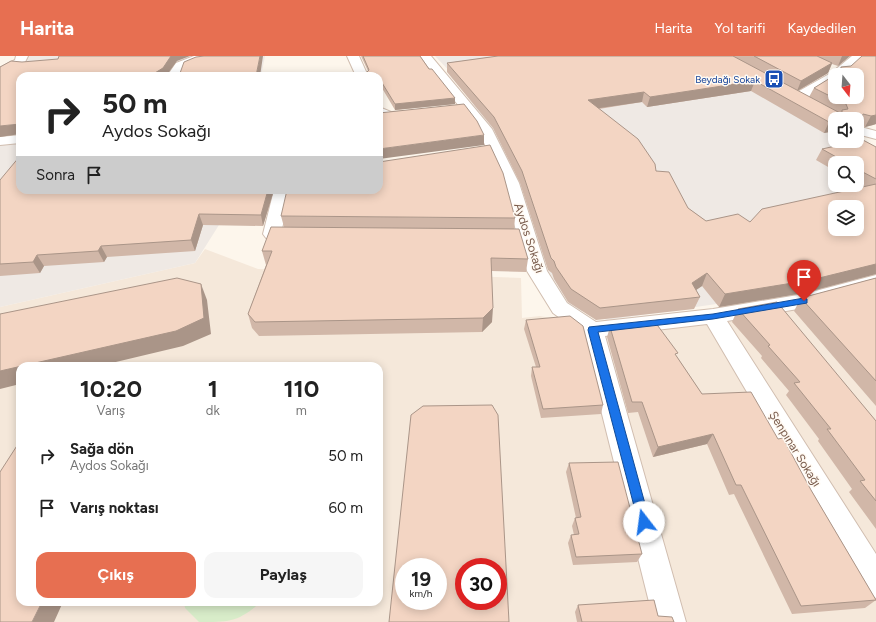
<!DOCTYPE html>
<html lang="tr">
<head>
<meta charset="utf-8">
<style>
  body { margin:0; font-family:Figtree,sans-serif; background:#f6f6f6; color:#222; height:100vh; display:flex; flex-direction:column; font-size:15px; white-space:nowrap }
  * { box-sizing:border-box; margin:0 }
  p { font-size:13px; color:#767676 }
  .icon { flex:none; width:22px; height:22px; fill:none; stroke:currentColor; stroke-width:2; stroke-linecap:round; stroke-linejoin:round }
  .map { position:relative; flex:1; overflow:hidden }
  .details { position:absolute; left:16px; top:306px; width:367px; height:244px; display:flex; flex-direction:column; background:#fff; border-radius:12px; box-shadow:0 2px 10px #0003 }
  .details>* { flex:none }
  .banner { position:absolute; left:16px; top:16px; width:367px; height:122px; border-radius:12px; box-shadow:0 2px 10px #0003; background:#fff; color:#222; overflow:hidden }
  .needle { width:26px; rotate:163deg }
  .buttons { position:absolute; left:828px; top:12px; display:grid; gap:8px }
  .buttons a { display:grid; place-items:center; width:36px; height:36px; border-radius:8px; background:#fff; box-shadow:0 2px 10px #0003; font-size:20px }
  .speed { position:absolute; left:395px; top:502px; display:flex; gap:8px; font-size:20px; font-weight:700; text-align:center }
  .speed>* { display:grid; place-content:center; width:52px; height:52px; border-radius:50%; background:#fff; box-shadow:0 2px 10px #0003; line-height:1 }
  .speed small { font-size:10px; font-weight:400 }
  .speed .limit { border:6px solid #d22; background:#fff; color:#111 }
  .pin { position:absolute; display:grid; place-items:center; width:34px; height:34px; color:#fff; margin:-41px -17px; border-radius:50% 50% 50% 0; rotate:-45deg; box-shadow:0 0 4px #0007 }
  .pin .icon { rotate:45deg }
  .me { position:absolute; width:44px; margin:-22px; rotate:345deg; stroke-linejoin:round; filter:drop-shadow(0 0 3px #0008) }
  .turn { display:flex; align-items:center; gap:14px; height:84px; padding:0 20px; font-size:18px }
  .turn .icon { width:52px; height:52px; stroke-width:2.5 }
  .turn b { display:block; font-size:28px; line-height:34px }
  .then { display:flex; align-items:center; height:38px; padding:0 20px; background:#0003; gap:8px; font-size:15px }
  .eta { display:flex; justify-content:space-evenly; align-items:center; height:68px; text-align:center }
  .eta b { font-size:24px; font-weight:700; line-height:28px }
  .action { display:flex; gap:8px; margin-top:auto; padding:8px 20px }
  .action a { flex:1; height:46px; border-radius:12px; background:#e76f51; color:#fff; font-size:16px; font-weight:700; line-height:46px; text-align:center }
  .action a+a { background:#f6f6f6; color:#222 }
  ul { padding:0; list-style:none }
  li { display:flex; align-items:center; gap:12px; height:52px; padding:0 20px }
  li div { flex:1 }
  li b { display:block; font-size:15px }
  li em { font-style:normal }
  header { display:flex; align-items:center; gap:24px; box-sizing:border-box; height:56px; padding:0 20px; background:#e76f51; color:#fff }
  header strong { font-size:19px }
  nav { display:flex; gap:22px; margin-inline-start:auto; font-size:14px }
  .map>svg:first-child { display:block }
  .residential { fill:#f5e8da; fill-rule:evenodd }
  .industrial { fill:#efe9e4; fill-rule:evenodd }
  .green { fill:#d8ecc9 }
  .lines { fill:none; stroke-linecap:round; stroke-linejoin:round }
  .minor-casing { stroke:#d1beb0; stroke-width:2 }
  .minor { fill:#fff; fill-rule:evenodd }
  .wall { fill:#d1b7a8 }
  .shaded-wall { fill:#aa9588 }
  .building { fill:#f3d5c3; stroke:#aa9588; fill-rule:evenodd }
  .route { fill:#1a73e8; stroke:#114b97 }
  .labels { text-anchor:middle; stroke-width:3; stroke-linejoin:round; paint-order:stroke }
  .far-transit-label { font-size:10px; fill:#164399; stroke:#fffaf3; text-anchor:end }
  .street-label { font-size:12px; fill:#7a5c4d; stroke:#fffaf3 }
</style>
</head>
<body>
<header>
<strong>Harita</strong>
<nav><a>Harita</a><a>Yol tarifi</a><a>Kaydedilen</a></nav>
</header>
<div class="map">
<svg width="876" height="566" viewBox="0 0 876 566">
  <rect width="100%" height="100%" fill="#fdf6ec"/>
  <!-- residential -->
  <path class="residential" d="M205,193L258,213L521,222L522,262L540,260L566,265L602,281L833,245L876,291V566H0V251L195,207ZM20,310H379V546H20ZM404,511H438V545H404ZM464,511H498V545H464Z"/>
  <!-- industrial -->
  <path class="industrial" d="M26,0H265L261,20H20V134H241L195,207L0,251V19Z
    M435,0H708L835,72V85H857L876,97V213L771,240L607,264L571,251L549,216L493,73L475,51L459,25ZM835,107H857V129H835ZM835,151H857V173H835Z"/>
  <!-- green -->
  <path class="green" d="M184,546H261C238,566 230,566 199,566L185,552Z"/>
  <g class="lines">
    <defs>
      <path id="minor" d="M16,0H28L24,8L0,21V12L15,4Z
        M194,0H216L218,2L216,4L193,8L184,12L179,20H167L176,7Z
        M347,0H359L368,20H356Z
        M419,0H431L492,73L519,127L547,215L567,247L596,266L713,253L804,238L876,219V231L804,252L727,265L876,498V542L865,537L707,268L605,280L686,566H654L582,278L553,257L527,215L503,127L478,74Z
        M852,0H865L843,19H835V25L802,45H792L791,42L792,39L831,17Z
        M379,51L391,56L416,55L418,58L416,61C404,64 390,66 379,60Z
        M857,70L876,75V83L857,78Z
        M20,79V87L0,89V81Z
        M274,134H290L282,173L302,174L305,178L302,182L296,183L266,182L263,178Z"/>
    </defs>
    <!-- minor casing -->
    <use href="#minor" class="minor-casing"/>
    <!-- minor -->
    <use href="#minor" class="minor"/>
  </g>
  <!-- wall -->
  <path class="wall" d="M361,0H420L455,48L395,54L379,27V20H367V16L368,15Z
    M498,0H850L838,10L832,8L828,17L798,35L809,41L814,32L838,18L841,11L851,10L876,0V68L873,69L865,71L857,69V63H835V75L824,77L751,35L647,51L642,46L599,53L656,115L688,152L706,165L750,166L862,131L857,128V107H835V115L816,104L822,93L876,91V218L804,237L719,251L702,230L696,234L700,241L694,253L596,264L568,246L554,223L552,217L548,214L520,127L493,72L447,16V7Z
    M0,124L20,134H274L263,170L203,169L195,195L107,201L104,206L44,210L40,217L0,220Z
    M281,160L515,162L514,173L528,203L526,216L491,215L492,266L482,276L259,280L252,272L248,258L266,209L262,195L284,171Z
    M876,222V350L794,255L801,242Z
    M738,253L876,365V473L849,436L852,433L818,385L819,383L786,339L789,335L761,302L762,300L732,266Z
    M526,264L603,349L601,358L541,362L531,320L532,311H536L524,273Z
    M610,271L677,301L702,338L778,383L811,434L876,544L865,552L792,558L734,438L729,439L707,388L653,401L638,356L628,357L607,281Z
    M569,407L642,498L637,506L573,509L568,487L571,479H574L572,470L575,462H576L566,416Z
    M578,549L658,560L674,566H577L575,556Z"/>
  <!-- shaded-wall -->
  <path class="shaded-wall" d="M171,0H190L177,5L166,20H150Z
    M260,0H263L260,20H256Z
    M842,0H850L838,10Z
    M832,7L828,17L797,35L801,25Z
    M377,18V20H369L368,19Z
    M755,25L751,35L647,51L650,41Z
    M644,36L642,46L586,54L588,44Z
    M455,42V48L395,54V48Z
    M876,59V68L873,69L865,71L871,60Z
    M861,61L857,69V63H849Z
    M835,65V75L824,77L829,66Z
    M20,68V78L0,81V70Z
    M484,79V89L379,103V93Z
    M268,134H274L263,170L261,159Z
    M199,158L203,169L195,195L191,184Z
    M101,190L107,201L104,206L98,195Z
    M37,199L44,210L40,217L33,206Z
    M876,208V218L804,237L719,251L725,238Z
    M707,217L702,230L687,240L692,227Z
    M201,228L207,244L211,278L183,290L99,310H20V328L0,333V315Z
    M493,252L492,266L482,276L483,262Z
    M713,378L707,388L653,401L658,391Z
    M42,546H63L54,566H32Z"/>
  <!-- building -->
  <path class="building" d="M59,0H171L163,12L150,20H20V68L0,70V11L11,5L22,6L58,3Z
    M204,0H260L256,20H179L184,6L196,1Z
    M363,0H420L429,13H432L455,42L395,48L379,22V20H378L377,18L368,19L367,16L369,14Z
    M498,0H733L840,57H842V54L848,53L846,48L814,32L835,19V41H857V19H836L841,16V11L851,10L862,0H876V59L871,60L863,58L861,61L849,63H835V65L829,66L755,25L650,41L644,36L588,44L638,83L655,108L656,115L669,116L688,152L706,165L738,158L750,166L762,153L876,128V208L811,224L725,238L707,217L692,227L700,241L600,252L571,233L556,211L554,205L551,202L522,115L494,61L447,7ZM835,151H857V173H835Z
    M754,0H817L832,7L801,25Z
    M464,48L477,65L484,79L379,93V57Z
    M863,84L876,91V123L857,113V107H847L822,93Z
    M490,89L503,117L515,162L281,160L287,134H379V106Z
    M20,100V134H268L261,159L199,158L191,184L101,190L98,195L37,199L33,206L0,208V124Z
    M271,171L519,173L528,203L491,202L493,252L483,262L255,266L248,258L272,195H262Z
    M177,222L201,228L204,262L176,275L0,315V258Z
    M876,222V325L801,242Z
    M777,246L876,365V445L860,425L865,424L827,373H831L794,327L800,326L768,290L770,289L738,253Z
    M570,260L583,270L603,349L543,353L532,311H540L526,264Z
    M655,266L678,297L675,298L702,338L751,336L778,383L783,382L811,434L876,544L801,550L741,429H736L713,378L658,391L642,346H632L610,271Z
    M492,349L498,359L509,566H389L411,359L423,350ZM404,511H438V545H404ZM464,511H498V545H464Z
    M20,385V546H42L32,566H0V416Z
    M618,406L642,498L576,501L571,479L579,478L575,462L581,461L569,407Z
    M654,544L658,560L672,561L674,566H582L578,549Z"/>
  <!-- route -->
  <path class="route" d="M804,242L807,243V247L713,263L598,276L650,466L648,469L644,471L639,469L588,274L589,271L713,258Z"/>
  <!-- icons -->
  <defs>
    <symbol id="bus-square" viewBox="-11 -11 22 22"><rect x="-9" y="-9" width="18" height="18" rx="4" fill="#1a4fb4" stroke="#fffaf3"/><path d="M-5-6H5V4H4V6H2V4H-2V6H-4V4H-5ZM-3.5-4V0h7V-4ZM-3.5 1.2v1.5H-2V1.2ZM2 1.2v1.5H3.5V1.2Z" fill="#fff"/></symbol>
  </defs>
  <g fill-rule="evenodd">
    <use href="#bus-square" x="763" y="12" width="22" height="22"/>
  </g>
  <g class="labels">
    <!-- far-transit labels -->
    <g class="far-transit-label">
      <text x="760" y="27">Beydağı Sokak</text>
    </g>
    <!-- street labels -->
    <g class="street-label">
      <text transform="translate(529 182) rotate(72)" y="4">Aydos Sokağı</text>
      <text transform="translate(795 393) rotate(58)" y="4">Şenpınar Sokağı</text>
    </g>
  </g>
</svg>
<div class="buttons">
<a><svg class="needle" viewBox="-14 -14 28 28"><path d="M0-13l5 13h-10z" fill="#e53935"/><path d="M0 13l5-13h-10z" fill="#767676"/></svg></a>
<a><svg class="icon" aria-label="sound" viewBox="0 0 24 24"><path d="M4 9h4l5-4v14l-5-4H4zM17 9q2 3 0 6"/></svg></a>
<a><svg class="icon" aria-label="search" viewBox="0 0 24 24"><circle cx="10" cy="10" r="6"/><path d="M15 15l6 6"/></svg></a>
<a><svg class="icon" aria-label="layers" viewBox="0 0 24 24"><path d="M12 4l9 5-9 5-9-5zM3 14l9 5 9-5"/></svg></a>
</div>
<div class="speed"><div>19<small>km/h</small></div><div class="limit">30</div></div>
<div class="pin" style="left:804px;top:245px;background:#d93025"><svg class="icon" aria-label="arrive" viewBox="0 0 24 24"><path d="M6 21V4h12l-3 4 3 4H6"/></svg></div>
<svg class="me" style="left:644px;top:466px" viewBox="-20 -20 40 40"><circle r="19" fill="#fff"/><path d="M0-13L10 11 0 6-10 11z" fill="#1a73e8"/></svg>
<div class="banner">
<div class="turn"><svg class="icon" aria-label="right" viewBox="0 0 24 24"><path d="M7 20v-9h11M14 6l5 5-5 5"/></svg><div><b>50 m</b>Aydos Sokağı</div></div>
<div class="then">Sonra<svg class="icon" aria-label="arrive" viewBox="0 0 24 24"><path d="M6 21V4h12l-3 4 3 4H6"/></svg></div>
</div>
<section class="details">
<div class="eta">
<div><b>10:20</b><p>Varış</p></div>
<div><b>1</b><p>dk</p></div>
<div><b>110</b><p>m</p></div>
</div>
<ul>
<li><svg class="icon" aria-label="right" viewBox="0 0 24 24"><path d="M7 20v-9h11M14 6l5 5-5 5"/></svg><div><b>Sağa dön</b><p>Aydos Sokağı</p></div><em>50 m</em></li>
<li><svg class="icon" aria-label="arrive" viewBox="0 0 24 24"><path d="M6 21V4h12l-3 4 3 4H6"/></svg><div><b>Varış noktası</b></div><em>60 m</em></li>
</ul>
<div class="action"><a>Çıkış</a><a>Paylaş</a></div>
</section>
</div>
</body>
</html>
